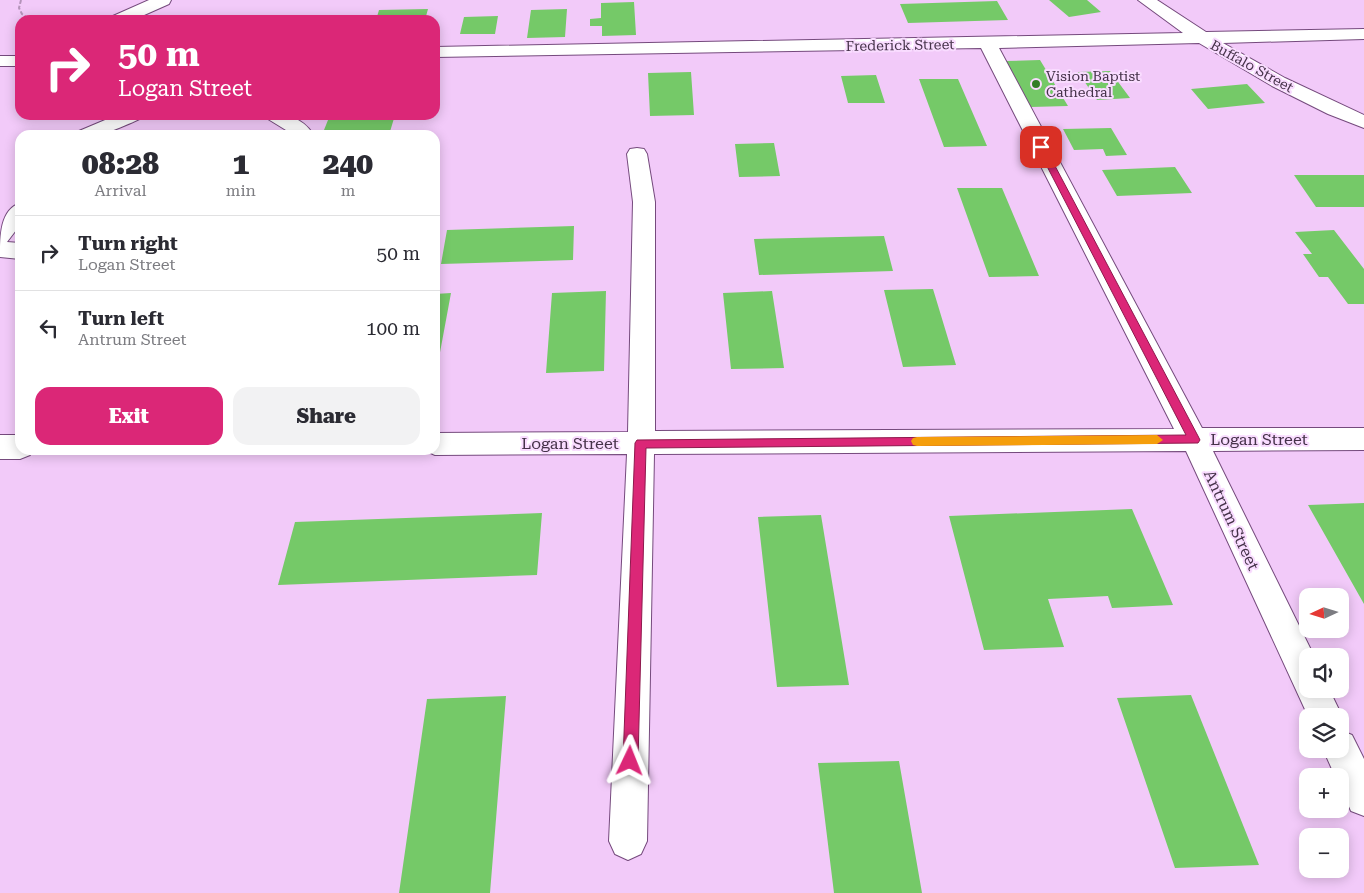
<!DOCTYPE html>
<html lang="en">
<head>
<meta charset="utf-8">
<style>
  body { margin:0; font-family:"Roboto Serif",serif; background:#f2f2f3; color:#2b2b33; height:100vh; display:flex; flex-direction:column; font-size:19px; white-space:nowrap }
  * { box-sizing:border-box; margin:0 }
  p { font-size:16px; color:#7c7c81 }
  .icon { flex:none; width:28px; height:28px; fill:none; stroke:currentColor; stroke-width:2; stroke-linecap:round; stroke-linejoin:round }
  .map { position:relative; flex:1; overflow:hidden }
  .sheet { position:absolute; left:15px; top:130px; width:425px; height:325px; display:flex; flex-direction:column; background:#fff; border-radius:15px; box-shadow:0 2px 12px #0003 }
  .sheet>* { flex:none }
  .hud { position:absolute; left:15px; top:15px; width:425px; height:105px; border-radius:15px; box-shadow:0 2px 12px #0003; background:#db2777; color:#fff; overflow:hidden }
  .needle { width:32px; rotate:266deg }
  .tools { position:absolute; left:1299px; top:588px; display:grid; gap:10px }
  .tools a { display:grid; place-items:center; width:50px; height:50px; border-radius:10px; background:#fff; box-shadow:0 2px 12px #0003; font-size:25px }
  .pin { position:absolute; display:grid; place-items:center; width:42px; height:42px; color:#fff; margin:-21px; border-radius:10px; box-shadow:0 2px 8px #0006 }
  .me { position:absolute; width:55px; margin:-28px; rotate:2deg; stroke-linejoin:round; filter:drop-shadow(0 0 4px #0008) }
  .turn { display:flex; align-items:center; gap:18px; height:105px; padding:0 20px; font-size:22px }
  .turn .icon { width:65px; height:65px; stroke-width:2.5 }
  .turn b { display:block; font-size:35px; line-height:42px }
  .eta { display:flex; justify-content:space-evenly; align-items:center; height:85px; text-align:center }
  .eta b { font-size:30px; font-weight:800; line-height:35px }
  .button { display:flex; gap:10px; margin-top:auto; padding:10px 20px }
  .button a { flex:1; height:58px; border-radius:15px; background:#db2777; color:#fff; font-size:20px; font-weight:800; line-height:58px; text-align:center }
  .button a+a { background:#f2f2f3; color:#2b2b33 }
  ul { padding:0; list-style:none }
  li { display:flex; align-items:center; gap:15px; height:75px; padding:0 20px; border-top:1px solid #e1e1e2 }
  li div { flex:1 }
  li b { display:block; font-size:19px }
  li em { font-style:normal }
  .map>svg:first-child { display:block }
  .building { fill:#75c968 }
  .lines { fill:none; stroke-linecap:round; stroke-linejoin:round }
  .minor-casing { stroke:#754a7d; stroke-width:2 }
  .path { stroke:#b494ba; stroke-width:2; stroke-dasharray:4 2; stroke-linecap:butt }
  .minor { fill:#fff; fill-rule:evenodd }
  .route { fill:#db2777; stroke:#8e194d }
  .slow { fill:#f59e0b }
  .poi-dot { fill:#327e26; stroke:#f9dcff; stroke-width:2 }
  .labels { text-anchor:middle; stroke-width:4; stroke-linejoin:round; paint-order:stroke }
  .far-street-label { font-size:14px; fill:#453249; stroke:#f9dcff }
  .far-poi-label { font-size:14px; fill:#453249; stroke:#f9dcff; text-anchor:start }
  .street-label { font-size:16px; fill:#453249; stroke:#f9dcff }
</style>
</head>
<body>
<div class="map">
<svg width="1364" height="893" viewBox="0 0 1364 893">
  <rect width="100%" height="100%" fill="#f2caf9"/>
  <!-- building -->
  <path class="building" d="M1049,0H1087L1101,12L1069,17Z
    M997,1L1008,20L908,23L900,4Z
    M634,2L636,35L602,36V26H590V19L601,18V3Z
    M428,9L425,20H376L379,10Z
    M567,9L565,37L527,38L531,10Z
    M498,16L495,34H460L464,17Z
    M1040,60L1068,106L1031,107L1005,61Z
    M1110,71L1130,98L1097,100L1078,72Z
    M691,72L694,115L650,116L648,73Z
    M876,75L885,103H848L841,76Z
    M919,79H958L987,146L944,147Z
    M1247,84L1265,103L1208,109L1191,89Z
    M330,115H395L389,135H322Z
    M1111,128L1127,155L1106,156L1103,149L1074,150L1063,129Z
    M774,143L780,176L739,177L735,144Z
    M1175,167L1192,193L1117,196L1102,170Z
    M1294,175H1364V207H1316Z
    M957,188H1002L1039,276L989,277Z
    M574,226L573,260L441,264L447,230Z
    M1334,230L1364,269V304H1348L1328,277H1319L1303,254H1312L1295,232Z
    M884,236L893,271L759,275L754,239Z
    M933,289L956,365L903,367L884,290Z
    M606,291L604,371L546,373L552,293Z
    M772,291L784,368L731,369L723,293Z
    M451,293L436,374H435V294Z
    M1364,503V604L1308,505Z
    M1132,509L1173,605L1112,608L1108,596L1048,599L1064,647L984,650L949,516Z
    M542,513L537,575L278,585L295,522Z
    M821,515L849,685L777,687L758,517Z
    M1191,695L1259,865L1175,868L1117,698Z
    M506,696L490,893H399L427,699Z
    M899,761L922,893H834L818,763Z"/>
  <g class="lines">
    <defs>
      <path id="minor" d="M149,0H171L169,4L133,20H110L113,16Z
        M1138,0H1157L1206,32L1364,29V39L1223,43L1285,78L1364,115V128L1328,114L1272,86L1199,43L999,48L1202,428H1364V450L1213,451L1314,656H1308V689H1329L1342,716L1340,721V716H1308L1186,451L654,454L647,841L641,854L628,860L615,854L609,841L627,454L435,455L424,450H435V433L628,432L633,202L627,154L630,149L637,148L644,149L647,154L655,202V431L1174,429L981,48L435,57V47L1183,33Z
        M0,56H20V66H0Z
        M117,115H147C144,118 105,134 100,135C92,136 84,135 76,135L79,131Z
        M265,115C287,115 301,116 314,135H294L268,119Z
        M20,203V225L7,242L20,243V259L0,257C0,236 0,210 20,203Z
        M0,435H20V450H32L30,455L20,459H0Z
        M1340,730L1352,735L1364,759V816L1351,811L1340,786V776H1335L1323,749H1340Z"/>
    </defs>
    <!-- minor casing -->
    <use href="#minor" class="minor-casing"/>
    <!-- path -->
    <path class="path" d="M21,0L19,8L22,14L30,20"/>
    <!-- minor -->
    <use href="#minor" class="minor"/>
  </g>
  <!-- route -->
  <path class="route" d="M1041,144L1045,147L1198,436L1200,440L1198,443L646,448L638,761L636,766L630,769L625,766L623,761L635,443L637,440L1186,435L1037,147Z"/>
  <!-- slow -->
  <path class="slow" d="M1157,435L1163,440L1157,444L917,446L913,445L911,441L913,438L917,437Z"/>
  <!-- markers -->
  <circle class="poi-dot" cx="1036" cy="84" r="5"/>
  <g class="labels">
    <!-- far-street labels -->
    <g class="far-street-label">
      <text transform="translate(900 45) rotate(-1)" y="5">Frederick Street</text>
      <text transform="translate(1252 66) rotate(29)" y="5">Buffalo Street</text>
    </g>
    <!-- far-poi labels -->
    <g class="far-poi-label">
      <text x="1046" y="81">Vision Baptist<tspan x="1046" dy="16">Cathedral</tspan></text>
    </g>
    <!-- street labels -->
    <g class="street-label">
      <text x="1259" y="445">Logan Street</text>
      <text x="570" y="449">Logan Street</text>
      <text transform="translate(1232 520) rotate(65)" y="6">Antrum Street</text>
    </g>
  </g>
</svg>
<div class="tools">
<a><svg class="needle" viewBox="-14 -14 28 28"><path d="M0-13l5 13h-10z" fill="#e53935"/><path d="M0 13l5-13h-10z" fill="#7c7c81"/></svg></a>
<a><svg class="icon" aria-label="sound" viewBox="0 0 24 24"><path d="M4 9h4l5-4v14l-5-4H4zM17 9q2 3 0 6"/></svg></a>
<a><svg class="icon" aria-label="layers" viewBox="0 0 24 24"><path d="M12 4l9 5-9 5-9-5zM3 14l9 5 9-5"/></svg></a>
<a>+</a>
<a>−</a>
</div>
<div class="pin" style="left:1041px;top:147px;background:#d93025"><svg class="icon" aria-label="arrive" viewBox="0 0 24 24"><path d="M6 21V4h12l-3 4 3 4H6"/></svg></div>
<svg class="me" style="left:630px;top:761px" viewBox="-20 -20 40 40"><path d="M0-17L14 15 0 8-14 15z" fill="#db2777" stroke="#fff" stroke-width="4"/></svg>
<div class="hud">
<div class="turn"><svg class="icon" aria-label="right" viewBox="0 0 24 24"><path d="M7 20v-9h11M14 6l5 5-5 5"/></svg><div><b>50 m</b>Logan Street</div></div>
</div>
<section class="sheet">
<div class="eta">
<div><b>08:28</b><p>Arrival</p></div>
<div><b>1</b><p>min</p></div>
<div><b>240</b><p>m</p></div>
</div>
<ul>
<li><svg class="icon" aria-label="right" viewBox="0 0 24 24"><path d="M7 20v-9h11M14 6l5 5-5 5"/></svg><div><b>Turn right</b><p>Logan Street</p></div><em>50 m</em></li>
<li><svg class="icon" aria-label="left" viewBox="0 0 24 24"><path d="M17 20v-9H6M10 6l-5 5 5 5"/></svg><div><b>Turn left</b><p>Antrum Street</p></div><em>100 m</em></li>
</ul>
<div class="button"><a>Exit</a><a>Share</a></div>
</section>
</div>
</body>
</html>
